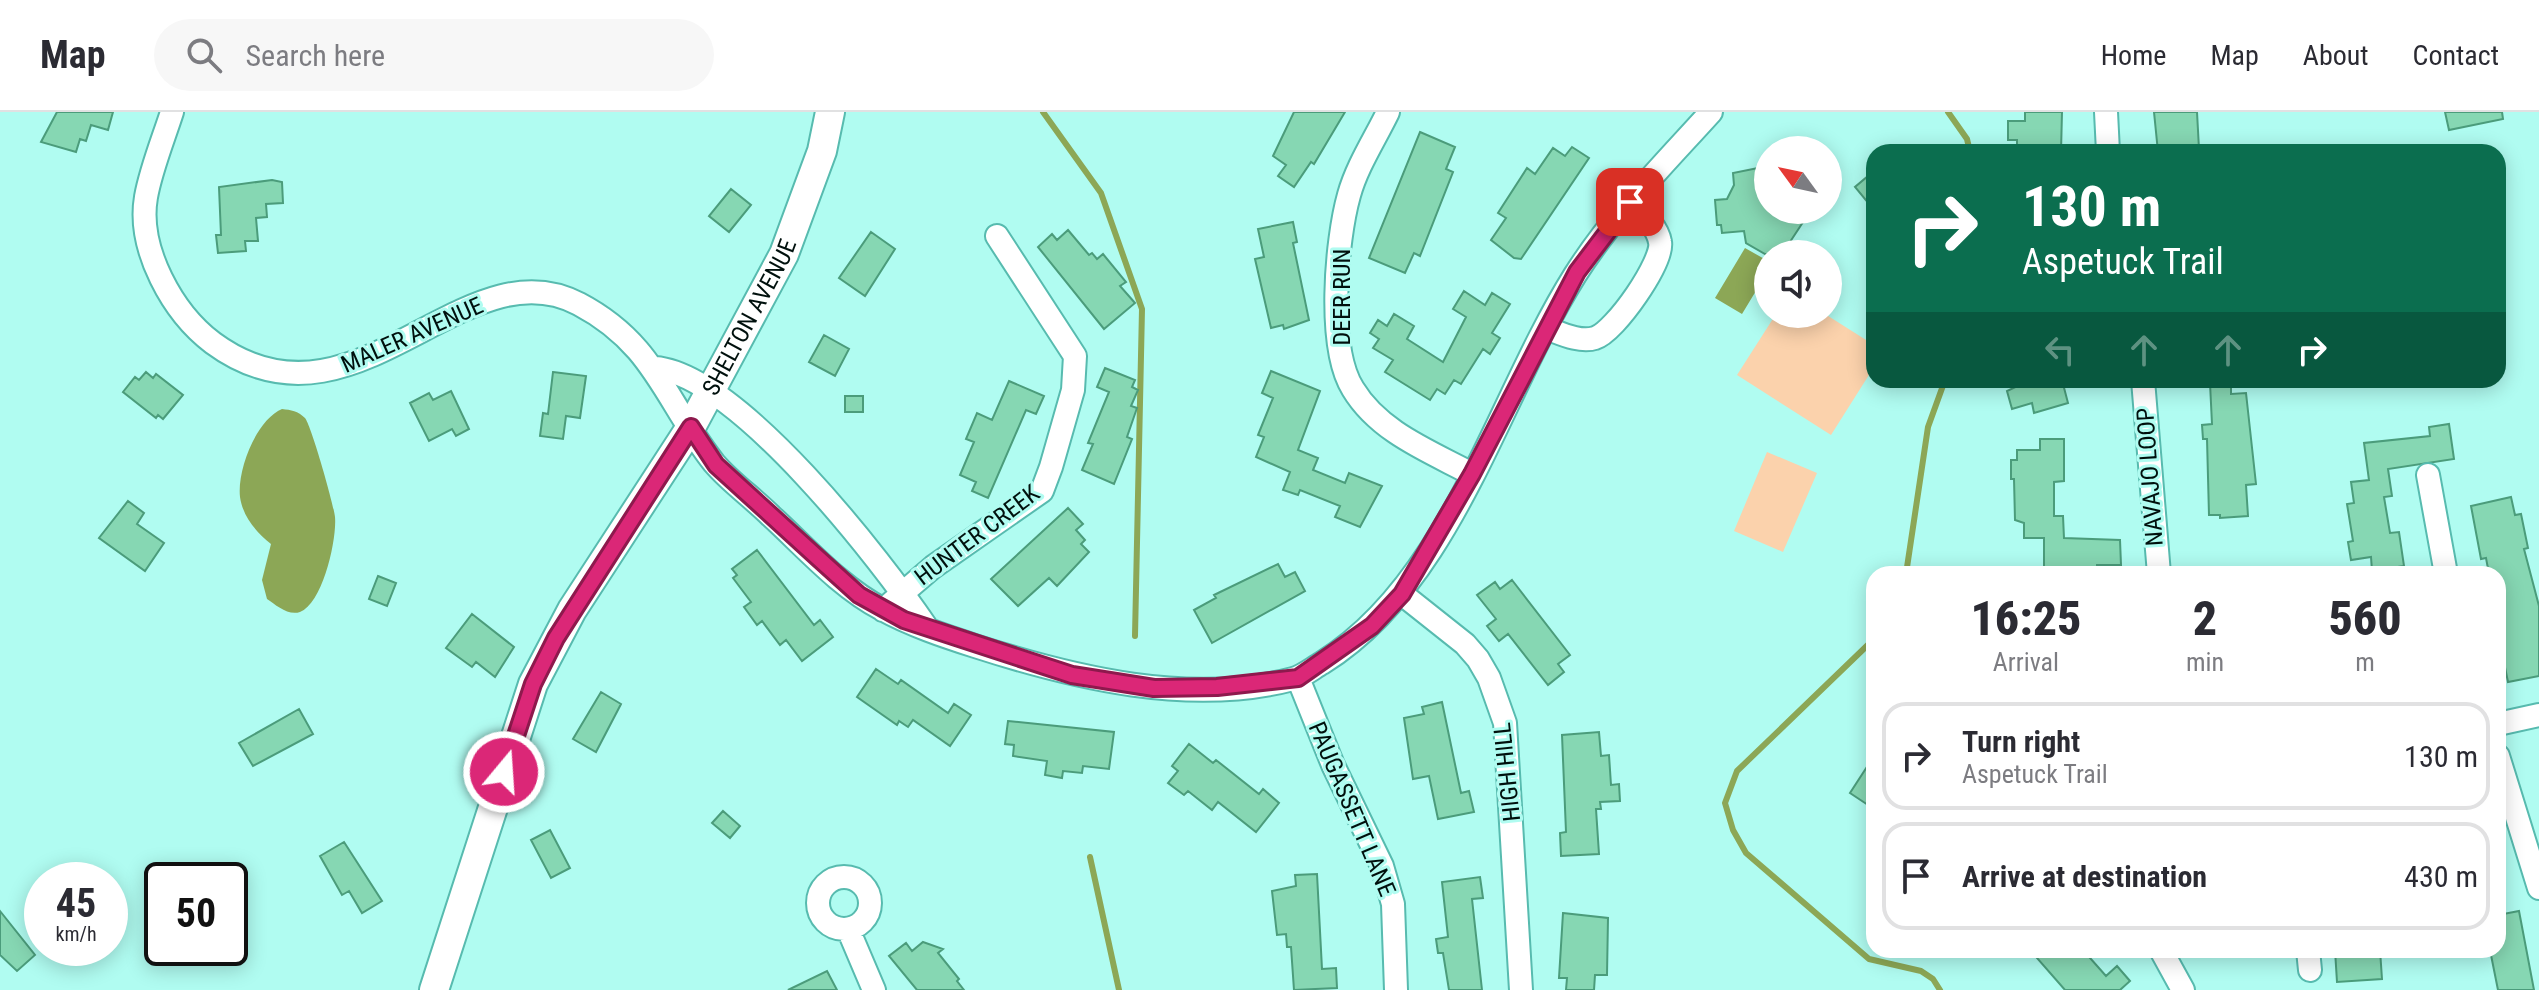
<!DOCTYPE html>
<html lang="en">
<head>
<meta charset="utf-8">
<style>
  body { margin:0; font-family:"Roboto Condensed",sans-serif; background:#f7f7f7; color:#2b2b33; height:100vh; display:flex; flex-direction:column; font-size:30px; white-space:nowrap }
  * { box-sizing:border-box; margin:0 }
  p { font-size:26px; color:#7c7c81 }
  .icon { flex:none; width:44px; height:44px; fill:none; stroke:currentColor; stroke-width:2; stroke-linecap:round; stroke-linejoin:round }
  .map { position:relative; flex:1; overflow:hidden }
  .panel { position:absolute; left:1866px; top:454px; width:640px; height:392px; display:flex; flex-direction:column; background:#fff; border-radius:24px; box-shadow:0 4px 20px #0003 }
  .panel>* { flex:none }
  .top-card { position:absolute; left:1866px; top:32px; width:640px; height:244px; border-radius:24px; box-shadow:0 4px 20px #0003; background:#0b6e4f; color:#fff; overflow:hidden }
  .needle { width:52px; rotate:303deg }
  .tools { position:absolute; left:1754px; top:24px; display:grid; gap:16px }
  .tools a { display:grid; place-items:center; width:88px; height:88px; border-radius:50%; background:#fff; box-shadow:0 4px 20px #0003; font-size:40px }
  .speed { position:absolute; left:24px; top:750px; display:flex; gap:16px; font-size:40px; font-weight:700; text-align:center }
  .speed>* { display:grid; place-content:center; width:104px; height:104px; border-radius:50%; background:#fff; box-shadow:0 4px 20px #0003; line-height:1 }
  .speed small { font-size:20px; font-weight:400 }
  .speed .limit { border:4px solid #111; border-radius:12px; background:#fff; color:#111 }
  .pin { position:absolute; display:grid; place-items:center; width:68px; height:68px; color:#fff; margin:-34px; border-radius:16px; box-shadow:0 4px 12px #0006 }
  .me { position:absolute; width:88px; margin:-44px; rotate:18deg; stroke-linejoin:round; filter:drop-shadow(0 0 6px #0008) }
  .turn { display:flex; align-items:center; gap:28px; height:168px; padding:0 24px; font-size:36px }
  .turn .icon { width:104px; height:104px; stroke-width:2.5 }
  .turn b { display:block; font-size:56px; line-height:68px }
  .lanes { display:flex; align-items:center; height:76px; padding:0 24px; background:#0003; justify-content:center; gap:40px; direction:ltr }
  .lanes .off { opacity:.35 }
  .eta { display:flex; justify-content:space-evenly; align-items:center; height:136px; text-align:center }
  .eta b { font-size:48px; font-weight:800; line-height:56px }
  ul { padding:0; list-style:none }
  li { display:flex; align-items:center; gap:24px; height:108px; margin:0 16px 12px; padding:0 8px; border:4px solid #e1e1e2; border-radius:24px }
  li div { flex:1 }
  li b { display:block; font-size:30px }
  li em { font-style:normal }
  header { display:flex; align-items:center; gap:48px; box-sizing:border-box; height:112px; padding:0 40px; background:#fff; border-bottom:2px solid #e1e1e2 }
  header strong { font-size:38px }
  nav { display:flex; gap:44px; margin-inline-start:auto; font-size:28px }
  .search { width:560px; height:72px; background:#f7f7f7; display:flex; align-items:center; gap:20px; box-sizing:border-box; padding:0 28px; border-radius:44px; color:#7c7c81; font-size:30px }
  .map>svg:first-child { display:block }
  .green { fill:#fbd2ac }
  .water { fill:#8ca756 }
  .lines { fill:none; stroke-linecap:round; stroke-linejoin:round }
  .stream { stroke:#8ca756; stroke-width:6 }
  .building { fill:#86d7b3; stroke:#4b9c7b; stroke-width:2 }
  .minor-casing { stroke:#57bbaf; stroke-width:26 }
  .major-casing { stroke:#57bbaf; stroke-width:32 }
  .minor { stroke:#fff; stroke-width:22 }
  .major { stroke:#fff; stroke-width:28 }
  .route-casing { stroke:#8e194d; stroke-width:20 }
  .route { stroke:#db2777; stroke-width:14 }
  .labels { text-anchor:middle; stroke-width:6; stroke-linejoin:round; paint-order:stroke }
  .street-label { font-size:24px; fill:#00100d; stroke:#b0fcf1 }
</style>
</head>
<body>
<header>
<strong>Map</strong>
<div class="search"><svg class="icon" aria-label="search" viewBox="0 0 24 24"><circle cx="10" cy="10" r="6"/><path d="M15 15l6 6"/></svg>Search here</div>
<nav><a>Home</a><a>Map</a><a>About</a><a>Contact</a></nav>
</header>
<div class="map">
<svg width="2539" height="878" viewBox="0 0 2539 878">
  <rect width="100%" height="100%" fill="#b0fcf1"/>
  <!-- green -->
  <path class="green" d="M1776,202H1825L1874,233V255L1831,323L1737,263Z
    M1767,340L1817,361L1783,440L1734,419Z"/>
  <!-- water -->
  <path class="water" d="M1745,136L1768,149V159L1742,202L1715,186Z
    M282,297C291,298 298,299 305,306C311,313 334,393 335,405C337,427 323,491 300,500C288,504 276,493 267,487L262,468L271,432C256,420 243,405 240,385C237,358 256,308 282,297Z"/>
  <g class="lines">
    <!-- stream -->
    <path class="stream" d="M1043,0L1101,81L1142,197L1135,524
      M1948,0L1967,27L1970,40
      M1906,462L1928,315L1945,268
      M1874,527L1737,659L1725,691L1733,718L1746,741L1869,847L1921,859L1933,867L1940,878
      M1090,745L1119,878"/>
  </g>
  <!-- building -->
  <path class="building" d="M57,0H113L108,18L91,13L86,29L80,27L76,40L41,30Z
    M1294,0H1345L1314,52L1311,50L1294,75L1278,64L1286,53L1273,44Z
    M2025,0H2062L2061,40H2017V28H2008V9H2025Z
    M2154,0H2197L2199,37L2158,40Z
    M2445,0H2502L2503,7L2449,18Z
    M1420,20L1455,35L1446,57L1453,60L1420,144L1414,141L1405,161L1369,146Z
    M1572,35L1589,46L1521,147L1514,146L1491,128L1506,106L1498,101L1527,56L1535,62L1553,36L1565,44Z
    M1768,54V98H1811L1782,142H1765L1746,131L1744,119L1722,121L1721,113H1717L1715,88L1727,87L1734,73L1733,61Z
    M1874,59V98L1855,75Z
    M272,68L282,70L283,91L266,92L267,105L256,106L258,129H245L246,139L218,141L216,123H221L219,75Z
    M731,77L751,93L729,120L709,104Z
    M1293,110L1297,130L1293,131L1309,208L1284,217L1283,213L1271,216L1255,147L1264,145L1258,117Z
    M1068,118L1089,143L1092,141L1097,147L1103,142L1126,170L1120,174L1135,191L1104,217L1038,135L1052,122L1057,128Z
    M871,120L895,137L865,184L839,166Z
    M1464,179L1485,193L1492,181L1510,192L1492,221L1500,226L1490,242L1483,237L1461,272L1454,268L1445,282L1437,277L1430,288L1385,260L1393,248L1373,236L1379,227L1370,221L1378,208L1387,214L1394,202L1414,214L1407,227L1443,250L1466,205L1453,197Z
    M824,223L849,237L835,264L809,250Z
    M1105,256L1135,268L1132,275L1138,278L1131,294L1137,296L1127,325L1132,327L1114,372L1082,358L1093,332L1088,331L1109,280L1097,275Z
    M1271,259L1320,279L1298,338L1318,346L1313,358L1345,371L1349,361L1382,374L1360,415L1335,405L1340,394L1300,378L1298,383L1283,378L1290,360L1256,345L1264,325L1258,323L1273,286L1262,281Z
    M146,260L153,266L156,262L183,283L163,307L158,303L156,306L123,280L135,265L139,268Z
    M553,260L586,264L580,306L566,304L563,327L540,324L543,301L548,302Z
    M2030,268H2062L2068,291L2034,301L2032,291L2012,297L2007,279Z
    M1009,269L1044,284L1036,302L1026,298L988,386L972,379L976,370L960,363L974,330L966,327L977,301L992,308Z
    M2231,270V282L2246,281L2256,372L2246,373L2248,404L2220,406V403H2209L2207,327H2203L2202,313L2212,312L2210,271Z
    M451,279L469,317L456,324L452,317L429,329L410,291L429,281L433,288Z
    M845,284H863V300H845Z
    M2449,312L2454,347L2388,357L2392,384L2384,385L2390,421L2399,420L2404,454L2372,459L2371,445L2351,448L2348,430L2353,429L2347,392L2354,391L2351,370L2369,368L2364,331L2430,324L2429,315Z
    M2040,327H2064V369L2054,370V404H2063L2064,426L2120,428L2121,453H2097V462H2044V426H2024V411L2015,408L2014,367H2011V348H2017V338H2040Z
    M2511,385L2515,403L2521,402L2528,436L2524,437L2539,494V564L2508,570L2498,521V462H2489L2486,446L2481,447L2471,394Z
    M128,389L144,401L137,412L164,431L145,459L99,426Z
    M1068,396L1083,412L1076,418L1085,428L1081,432L1089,440L1057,474L1049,466L1018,494L991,467Z
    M757,438L814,513L820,508L833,525L802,549L786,528L780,533L762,509L757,513L744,495L751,490L733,466L737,463L732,457Z
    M1278,452L1285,465L1295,460L1305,479L1212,531L1194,498L1216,486L1214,483Z
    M378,464L396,471L387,494L369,487Z
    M1512,468L1570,543L1558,552L1564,560L1548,573L1508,522L1499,529L1487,514L1496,507L1477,483L1495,470L1500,477Z
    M472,502L514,535L495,565L476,550L472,555L446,536Z
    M876,557L898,572L901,568L948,601L954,592L971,603L950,634L913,608L908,615L899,609L897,613L857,585Z
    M601,580L621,592L596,640L573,627Z
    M1442,590L1461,681L1469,679L1474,700L1438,707L1429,664L1413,667L1404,606L1424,602L1422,595Z
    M299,597L313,622L253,654L239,631Z
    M1008,609L1114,620L1109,657L1083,654L1082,661L1063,659L1062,666L1045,663L1047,649L1013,644L1014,633L1005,632Z
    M1599,620L1601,644L1609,643L1611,673L1619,672L1620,689L1600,690L1601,697H1596L1599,742L1561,744L1560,721L1566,720L1562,623Z
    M1189,632L1213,651L1216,648L1259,682L1263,677L1279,691L1256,720L1218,690L1212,698L1188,679L1184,683L1168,671L1178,659L1172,654Z
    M1874,644V697L1850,681Z
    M723,699L740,714L730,726L712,711Z
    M550,718L570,756L551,766L531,728Z
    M344,730L382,789L362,801L349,779L342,783L320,744Z
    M1317,762L1322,857L1336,856L1337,876L1294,878L1291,835H1287L1286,822L1277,823L1272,779L1296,774L1295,763Z
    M1480,765L1483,786L1472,787L1482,878H1449L1443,841H1438L1436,827L1448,825L1442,770Z
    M0,799L35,843L17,859L0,843Z
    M2519,799L2534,878H2498L2490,838H2498V803Z
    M1563,801L1608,806L1607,863H1595L1594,878H1566L1567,866H1559Z
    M923,830L943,837L938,841L959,867L957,869L964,878H917L889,844L906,831L912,839Z
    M2030,838H2083L2106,864L2117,854L2130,869L2120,878H2065Z
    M2335,838H2380L2382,867L2337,870Z
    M827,859L837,878H788Z"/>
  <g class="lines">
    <defs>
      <path id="minor" d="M172,0C163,28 151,57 146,85C137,137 173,201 213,231C354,335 463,130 579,192C655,232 665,289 714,351C730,370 753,386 771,404C806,436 840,475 882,497C911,513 944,524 975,534C1074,566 1190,594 1293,567C1304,564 1313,556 1322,551C1452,470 1497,287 1575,163C1613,103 1664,52 1711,0
        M1388,0C1375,27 1357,54 1349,83C1336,129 1327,236 1353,277C1379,320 1429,339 1472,362
        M2106,0L2108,40
        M1546,216C1560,221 1580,231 1595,226C1615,220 1664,149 1660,130C1657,113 1641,101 1630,90
        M655,256C737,262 882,449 927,516
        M2143,268L2159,462
        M2428,363L2446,462
        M1402,482L1465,532L1478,547L1489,566L1505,611L1521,878
        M883,498L933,455L1042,379L1051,355L1073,278L1075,244L997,124
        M1298,566L1333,653L1382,754L1393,792L1396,878
        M2498,612L2539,603
        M2498,644L2539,776
        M818 791a26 26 0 1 1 52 0a26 26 0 1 1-52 0Z
        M848,817L874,878
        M2161,838L2183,878
        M2308,838L2310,858"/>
      <g id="major">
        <path id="s1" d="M434,878L533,572L572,498L691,315L784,142L822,39L830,0"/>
      </g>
    </defs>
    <!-- minor casing -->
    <use href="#minor" class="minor-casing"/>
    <!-- major casing -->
    <use href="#major" class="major-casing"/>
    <!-- minor -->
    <use href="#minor" class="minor"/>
    <!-- major -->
    <use href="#major" class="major"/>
  </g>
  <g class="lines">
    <defs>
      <path id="route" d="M504,660L533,572L556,526L691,315L716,353L818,446L859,483L904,508L1072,563L1154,576L1217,575L1298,566L1372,514L1402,482L1472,362L1577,160L1630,90"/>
    </defs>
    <!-- route casing -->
    <use href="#route" class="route-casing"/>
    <!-- route -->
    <use href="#route" class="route"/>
  </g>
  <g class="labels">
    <!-- street labels -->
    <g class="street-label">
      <text transform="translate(1342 185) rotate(-90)" y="8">DEER RUN</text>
      <text dy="8" stroke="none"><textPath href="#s1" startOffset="748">SHELTON AVENUE</textPath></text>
      <text transform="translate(412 223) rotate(-24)" y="8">MALER AVENUE</text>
      <text transform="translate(2150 365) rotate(-94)" y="8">NAVAJO LOOP</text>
      <text transform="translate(977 423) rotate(-37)" y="8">HUNTER CREEK</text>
      <text transform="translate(1507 660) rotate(-96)" y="8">HIGH HILL</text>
      <text transform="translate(1352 697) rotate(67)" y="8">PAUGASSETT LANE</text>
    </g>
  </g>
</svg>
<div class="tools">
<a><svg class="needle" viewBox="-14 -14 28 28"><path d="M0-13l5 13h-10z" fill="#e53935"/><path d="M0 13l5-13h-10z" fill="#7c7c81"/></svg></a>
<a><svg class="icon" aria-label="sound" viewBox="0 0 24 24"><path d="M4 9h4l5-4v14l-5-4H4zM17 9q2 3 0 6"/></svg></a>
</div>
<div class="speed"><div>45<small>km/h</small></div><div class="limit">50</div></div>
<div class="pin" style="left:1630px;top:90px;background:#d93025"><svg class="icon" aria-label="arrive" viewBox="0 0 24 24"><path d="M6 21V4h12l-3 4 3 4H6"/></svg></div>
<svg class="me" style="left:504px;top:660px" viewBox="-20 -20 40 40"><circle r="17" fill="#db2777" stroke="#fff" stroke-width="3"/><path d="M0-11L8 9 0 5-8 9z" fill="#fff"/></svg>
<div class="top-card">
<div class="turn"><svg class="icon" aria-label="right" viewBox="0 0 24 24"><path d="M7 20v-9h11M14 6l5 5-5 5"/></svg><div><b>130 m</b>Aspetuck Trail</div></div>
<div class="lanes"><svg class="icon off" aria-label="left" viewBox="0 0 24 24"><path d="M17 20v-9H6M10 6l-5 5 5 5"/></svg><svg class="icon off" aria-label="ahead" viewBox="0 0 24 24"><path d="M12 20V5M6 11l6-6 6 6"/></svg><svg class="icon off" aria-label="ahead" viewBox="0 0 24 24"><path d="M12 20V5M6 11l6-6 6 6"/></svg><svg class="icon" aria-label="right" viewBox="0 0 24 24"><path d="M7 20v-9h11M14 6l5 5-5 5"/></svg></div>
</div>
<section class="panel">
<div class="eta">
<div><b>16:25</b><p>Arrival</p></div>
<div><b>2</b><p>min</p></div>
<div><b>560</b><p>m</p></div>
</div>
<ul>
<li><svg class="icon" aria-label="right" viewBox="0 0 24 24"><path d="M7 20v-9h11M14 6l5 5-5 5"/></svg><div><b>Turn right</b><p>Aspetuck Trail</p></div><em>130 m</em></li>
<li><svg class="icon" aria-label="arrive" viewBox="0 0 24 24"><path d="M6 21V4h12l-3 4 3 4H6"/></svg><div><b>Arrive at destination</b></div><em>430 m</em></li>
</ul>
</section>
</div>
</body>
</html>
